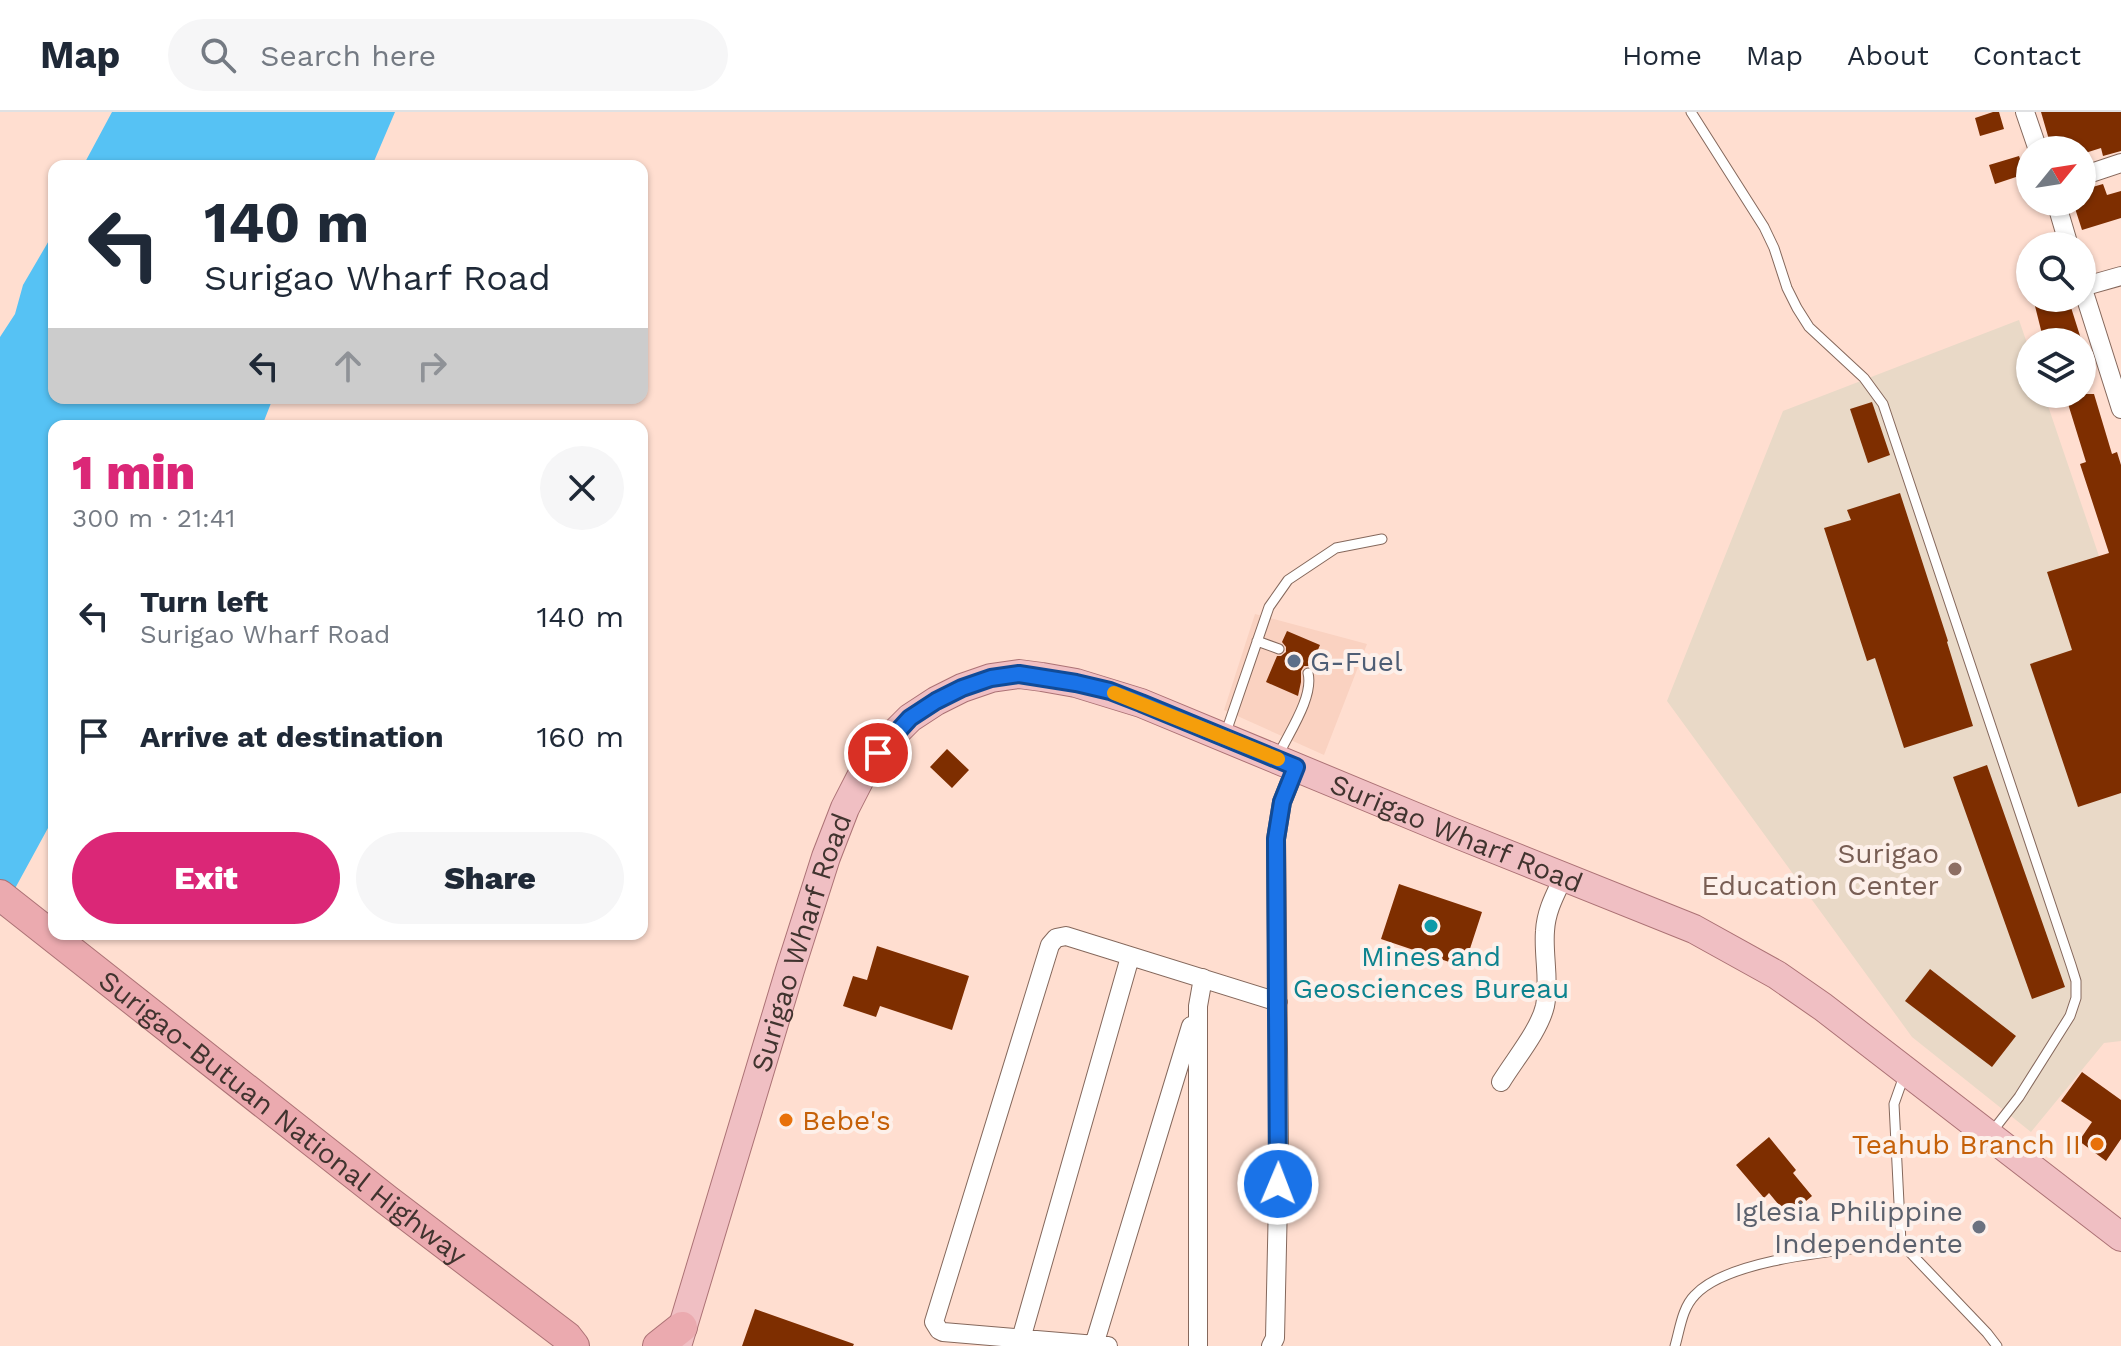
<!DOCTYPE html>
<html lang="en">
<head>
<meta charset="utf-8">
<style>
  body { margin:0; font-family:"Work Sans",sans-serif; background:#f6f6f7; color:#1f2937; height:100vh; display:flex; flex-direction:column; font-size:30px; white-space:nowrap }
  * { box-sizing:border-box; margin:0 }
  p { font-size:26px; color:#747a83 }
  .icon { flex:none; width:44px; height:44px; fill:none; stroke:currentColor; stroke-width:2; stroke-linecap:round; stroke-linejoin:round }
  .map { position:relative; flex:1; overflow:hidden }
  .drawer { position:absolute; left:48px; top:308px; width:600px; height:520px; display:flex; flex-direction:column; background:#fff; border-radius:16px; box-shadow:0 2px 6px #0004 }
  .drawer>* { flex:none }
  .banner { position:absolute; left:48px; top:48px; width:600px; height:244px; border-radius:16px; box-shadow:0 2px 6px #0004; background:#fff; color:#1f2937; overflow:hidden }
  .needle { width:52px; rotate:60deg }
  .tools { position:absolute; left:2016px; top:24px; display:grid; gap:16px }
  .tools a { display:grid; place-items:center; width:80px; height:80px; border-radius:50%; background:#fff; box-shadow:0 2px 6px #0004; font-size:40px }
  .pin { position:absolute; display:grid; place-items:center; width:68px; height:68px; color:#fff; margin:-34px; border:4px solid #fff; border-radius:50%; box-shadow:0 2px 8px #0007 }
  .me { position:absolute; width:88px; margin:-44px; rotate:1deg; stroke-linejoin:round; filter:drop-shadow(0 0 6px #0008) }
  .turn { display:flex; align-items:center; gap:28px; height:168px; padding:0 24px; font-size:36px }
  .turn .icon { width:104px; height:104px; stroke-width:2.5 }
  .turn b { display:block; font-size:56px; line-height:68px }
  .lanes { display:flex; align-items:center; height:76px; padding:0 24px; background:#0003; justify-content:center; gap:40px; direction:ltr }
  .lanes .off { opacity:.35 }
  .round { display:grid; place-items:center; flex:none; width:84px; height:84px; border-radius:42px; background:#f6f6f7 }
  .headline { display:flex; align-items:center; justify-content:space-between; height:136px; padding:0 24px }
  h1 { font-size:48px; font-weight:800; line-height:60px; color:#db2777 }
  .button { display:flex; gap:16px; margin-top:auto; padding:16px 24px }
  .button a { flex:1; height:92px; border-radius:48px; background:#db2777; color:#fff; font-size:32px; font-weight:800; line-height:92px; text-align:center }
  .button a+a { background:#f6f6f7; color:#1f2937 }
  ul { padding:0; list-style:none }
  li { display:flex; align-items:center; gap:24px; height:120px; padding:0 24px }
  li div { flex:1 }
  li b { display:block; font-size:30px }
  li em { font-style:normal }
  header { display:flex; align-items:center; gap:48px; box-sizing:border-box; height:112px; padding:0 40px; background:#fff; border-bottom:2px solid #e0e1e3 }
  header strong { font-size:38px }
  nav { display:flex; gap:44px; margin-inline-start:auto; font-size:28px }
  .search { width:560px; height:72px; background:#f6f6f7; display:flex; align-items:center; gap:20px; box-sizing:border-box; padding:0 28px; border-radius:44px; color:#747a83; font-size:30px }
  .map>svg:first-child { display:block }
  .built { fill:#fad2c1 }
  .industrial { fill:#e9d9c7 }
  .water { fill:#56c2f4 }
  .building { fill:#7e2e00 }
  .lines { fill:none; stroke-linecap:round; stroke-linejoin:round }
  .service-casing { stroke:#85685c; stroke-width:11 }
  .minor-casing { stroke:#85685c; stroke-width:20 }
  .primary-casing { stroke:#ac7275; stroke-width:30 }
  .trunk-casing { stroke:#ac7275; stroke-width:32 }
  .service { stroke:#fff; stroke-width:9 }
  .minor { stroke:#fff; stroke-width:18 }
  .primary { stroke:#f0bfc3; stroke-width:28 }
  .trunk { stroke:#ebaaaf; stroke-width:30 }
  .route-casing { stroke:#114b97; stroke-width:20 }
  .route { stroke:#1a73e8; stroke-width:14 }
  .slow { stroke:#f59e0b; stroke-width:14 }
  .service-dot { fill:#5c6f8a; stroke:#fdf0ea; stroke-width:3 }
  .education-dot { fill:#8d6e63; stroke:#fdf0ea; stroke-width:3 }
  .culture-dot { fill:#0f9aa8; stroke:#fdf0ea; stroke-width:3 }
  .food-dot { fill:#e8710a; stroke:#fdf0ea; stroke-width:3 }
  .worship-dot { fill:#6b7280; stroke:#fdf0ea; stroke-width:3 }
  .labels { text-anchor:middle; stroke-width:8; stroke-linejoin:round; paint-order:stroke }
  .service-label { font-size:28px; fill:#4e5e75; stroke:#fdf0ea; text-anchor:start }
  .street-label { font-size:28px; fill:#41342f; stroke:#fdf0ea }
  .education-label { font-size:28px; fill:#785e54; stroke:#fdf0ea; text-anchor:end }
  .culture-label { font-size:28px; fill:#0d838f; stroke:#fdf0ea }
  .food-label { font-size:28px; fill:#c56008; stroke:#fdf0ea; text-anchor:start }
  .worship-label { font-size:28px; fill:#5b616d; stroke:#fdf0ea; text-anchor:end }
</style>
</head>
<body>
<header>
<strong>Map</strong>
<div class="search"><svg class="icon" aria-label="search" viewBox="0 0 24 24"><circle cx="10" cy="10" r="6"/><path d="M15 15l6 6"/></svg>Search here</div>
<nav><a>Home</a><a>Map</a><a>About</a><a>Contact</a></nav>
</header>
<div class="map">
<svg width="2121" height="1234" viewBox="0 0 2121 1234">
  <rect width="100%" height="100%" fill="#ffded0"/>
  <!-- built -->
  <path class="built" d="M1255,502L1367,532L1324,643L1224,598Z"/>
  <!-- industrial -->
  <path class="industrial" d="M2019,208L2030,240V282H2044L2121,509V929L2104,931L2031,1020L1912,925L1667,589L1783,299Z"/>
  <!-- water -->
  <path class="water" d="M112,0H395L372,54H83Z
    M54,120V286H273L262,314H54V705L0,804V225L15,202L23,173Z"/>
  <!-- building -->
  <path class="building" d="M1993,0H1999L2004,17L1980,24L1975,6Z
    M2041,0H2121V39L2103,44L2101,36L2082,42V38H2052Z
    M2019,44L2025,62L1995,72L1989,53Z
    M2103,72L2107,83L2121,79V106L2082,118L2073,90H2082V78Z
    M2033,186H2068L2082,230H2044Z
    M2065,282H2094L2112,342L2117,340L2121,353V681L2078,695L2030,552L2072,538L2047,460L2109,441L2080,352L2086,350Z
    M1872,290L1890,343L1868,351L1850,297Z
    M1900,381L1948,529L1947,530L1973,614L1904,636L1875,546L1867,549L1824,416L1851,408L1847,398Z
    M1287,519L1320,533L1311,554H1304L1301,559V570L1298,584L1266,570L1277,544H1281L1286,540V535L1282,530Z
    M947,637L969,658L952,676L930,655Z
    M1987,653L2065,875L2032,887L1953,665Z
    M1399,772L1482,800L1464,855L1381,827Z
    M877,834L969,864L952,918L880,894L876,905L843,894L853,864L867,868Z
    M1930,857L2016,924L1992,955L1905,889Z
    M2082,960L2121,988V1027L2106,1049L2079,1029L2092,1010L2061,989Z
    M1769,1025L1796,1058L1793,1061L1812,1084L1788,1104L1769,1081L1764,1086L1736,1053Z
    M755,1197L854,1232L853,1234H742Z"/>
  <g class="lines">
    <defs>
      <path id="service" d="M1691,0L1764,115L1774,136L1787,176L1797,196L1809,215L1864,266L1883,292L2071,853L2076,869V886L2070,904L2019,985L1991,1021
        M1257,529L1279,537
        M1225,623L1269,495L1288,468L1336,436L1382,427
        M1278,644C1288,622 1314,585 1308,561
        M1905,961L1894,992L1901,1131L1987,1221L1997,1234
        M1675,1234C1680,1217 1682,1196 1695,1183C1730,1145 1849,1138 1901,1131"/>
      <path id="minor" d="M2025,0L2038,38
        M2082,64L2121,51
        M2056,90L2069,134
        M2082,174L2121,297
        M2082,175L2121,164
        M1501,970C1515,947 1539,919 1545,894C1550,869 1543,843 1545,819C1546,799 1555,783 1563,766
        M1021,1227L1130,845
        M1094,1233L1191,914
        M1108,1234L943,1220L939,1218L934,1210L1050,833L1056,826L1066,824L1278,890
        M1198,1234V894L1203,866
        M1271,1234L1275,1226L1279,1042L1276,727L1282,690L1296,655"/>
      <g id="primary">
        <path id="s1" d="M677,1234L790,858L826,745L845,696L866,655L889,627L910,606L936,589L962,576L991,566L1019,562L1042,565L1076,571L1141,591L1452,720L1694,817L1777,863L1823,895L2121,1125"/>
      </g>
      <g id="trunk">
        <path id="s2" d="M0,783L387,1088L567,1225L574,1234"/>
        <path d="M658,1234L682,1215"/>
      </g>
    </defs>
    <!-- service casing -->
    <use href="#service" class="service-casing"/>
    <!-- minor casing -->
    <use href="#minor" class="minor-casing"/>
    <!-- primary casing -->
    <use href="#primary" class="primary-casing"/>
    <!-- trunk casing -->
    <use href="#trunk" class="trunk-casing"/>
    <!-- service -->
    <use href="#service" class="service"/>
    <!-- minor -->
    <use href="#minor" class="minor"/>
    <!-- primary -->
    <use href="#primary" class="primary"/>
    <!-- trunk -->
    <use href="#trunk" class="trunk"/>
  </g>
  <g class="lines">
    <defs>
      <path id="route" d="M878,641L910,606L936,589L962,576L991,566L1019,562L1076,571L1110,579L1141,591L1296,655L1282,690L1276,727L1278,1072"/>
    </defs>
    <!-- route casing -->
    <use href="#route" class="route-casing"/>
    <!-- route -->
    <use href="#route" class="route"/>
    <!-- slow -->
    <path class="slow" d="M1114,581L1278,647"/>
  </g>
  <!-- markers -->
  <circle class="service-dot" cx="1294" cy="549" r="8"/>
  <circle class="education-dot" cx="1955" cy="757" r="8"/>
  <circle class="culture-dot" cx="1431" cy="814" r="8"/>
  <g class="food-dot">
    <circle cx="786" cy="1008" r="8"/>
    <circle cx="2097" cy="1032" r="8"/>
  </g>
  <circle class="worship-dot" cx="1979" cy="1115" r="8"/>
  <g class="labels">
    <!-- service labels -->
    <g class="service-label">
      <text x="1310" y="559">G-Fuel</text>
    </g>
    <!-- street labels -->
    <g class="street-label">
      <text dy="10" stroke="none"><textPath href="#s1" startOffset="1262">Surigao Wharf Road</textPath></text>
      <text dy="10" stroke="none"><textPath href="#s1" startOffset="422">Surigao Wharf Road</textPath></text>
      <text dy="10" stroke="none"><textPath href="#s2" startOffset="360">Surigao-Butuan National Highway</textPath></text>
    </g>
    <!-- education labels -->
    <g class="education-label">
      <text x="1939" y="751">Surigao<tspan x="1939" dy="32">Education Center</tspan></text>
    </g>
    <!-- culture labels -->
    <g class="culture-label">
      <text x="1431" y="854">Mines and<tspan x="1431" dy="32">Geosciences Bureau</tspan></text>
    </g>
    <!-- food labels -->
    <g class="food-label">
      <text x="802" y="1018">Bebe's</text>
      <text x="2081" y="1042" text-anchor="end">Teahub Branch II</text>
    </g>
    <!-- worship labels -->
    <g class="worship-label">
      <text x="1963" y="1109">Iglesia Philippine<tspan x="1963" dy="32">Independente</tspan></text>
    </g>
  </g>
</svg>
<div class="tools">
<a><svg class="needle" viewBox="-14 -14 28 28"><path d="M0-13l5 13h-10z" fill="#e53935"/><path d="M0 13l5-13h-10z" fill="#747a83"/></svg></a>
<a><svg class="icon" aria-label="search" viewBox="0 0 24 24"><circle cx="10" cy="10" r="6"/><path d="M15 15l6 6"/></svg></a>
<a><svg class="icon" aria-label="layers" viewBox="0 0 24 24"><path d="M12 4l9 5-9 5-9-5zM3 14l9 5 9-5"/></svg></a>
</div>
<div class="pin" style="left:878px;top:641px;background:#d93025"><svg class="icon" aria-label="arrive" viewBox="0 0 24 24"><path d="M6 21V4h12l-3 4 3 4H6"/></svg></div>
<svg class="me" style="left:1278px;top:1072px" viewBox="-20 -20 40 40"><circle r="17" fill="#1a73e8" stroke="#fff" stroke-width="3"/><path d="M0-11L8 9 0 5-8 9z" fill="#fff"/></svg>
<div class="banner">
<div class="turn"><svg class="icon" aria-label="left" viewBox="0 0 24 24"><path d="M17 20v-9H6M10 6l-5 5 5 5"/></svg><div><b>140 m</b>Surigao Wharf Road</div></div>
<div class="lanes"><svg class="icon" aria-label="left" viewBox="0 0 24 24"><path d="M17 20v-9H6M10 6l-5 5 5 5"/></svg><svg class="icon off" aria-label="ahead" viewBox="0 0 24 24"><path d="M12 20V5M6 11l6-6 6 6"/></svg><svg class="icon off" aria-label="right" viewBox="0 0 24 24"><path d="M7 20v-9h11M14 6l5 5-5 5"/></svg></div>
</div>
<section class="drawer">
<div class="headline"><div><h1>1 min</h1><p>300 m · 21:41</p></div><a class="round"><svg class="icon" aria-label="close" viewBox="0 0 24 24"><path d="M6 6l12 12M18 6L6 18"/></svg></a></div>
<ul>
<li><svg class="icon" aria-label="left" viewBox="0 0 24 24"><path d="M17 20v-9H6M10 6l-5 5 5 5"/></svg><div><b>Turn left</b><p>Surigao Wharf Road</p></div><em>140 m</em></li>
<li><svg class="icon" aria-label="arrive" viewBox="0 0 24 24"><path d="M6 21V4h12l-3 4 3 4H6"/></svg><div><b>Arrive at destination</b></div><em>160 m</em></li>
</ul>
<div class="button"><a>Exit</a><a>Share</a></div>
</section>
</div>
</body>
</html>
